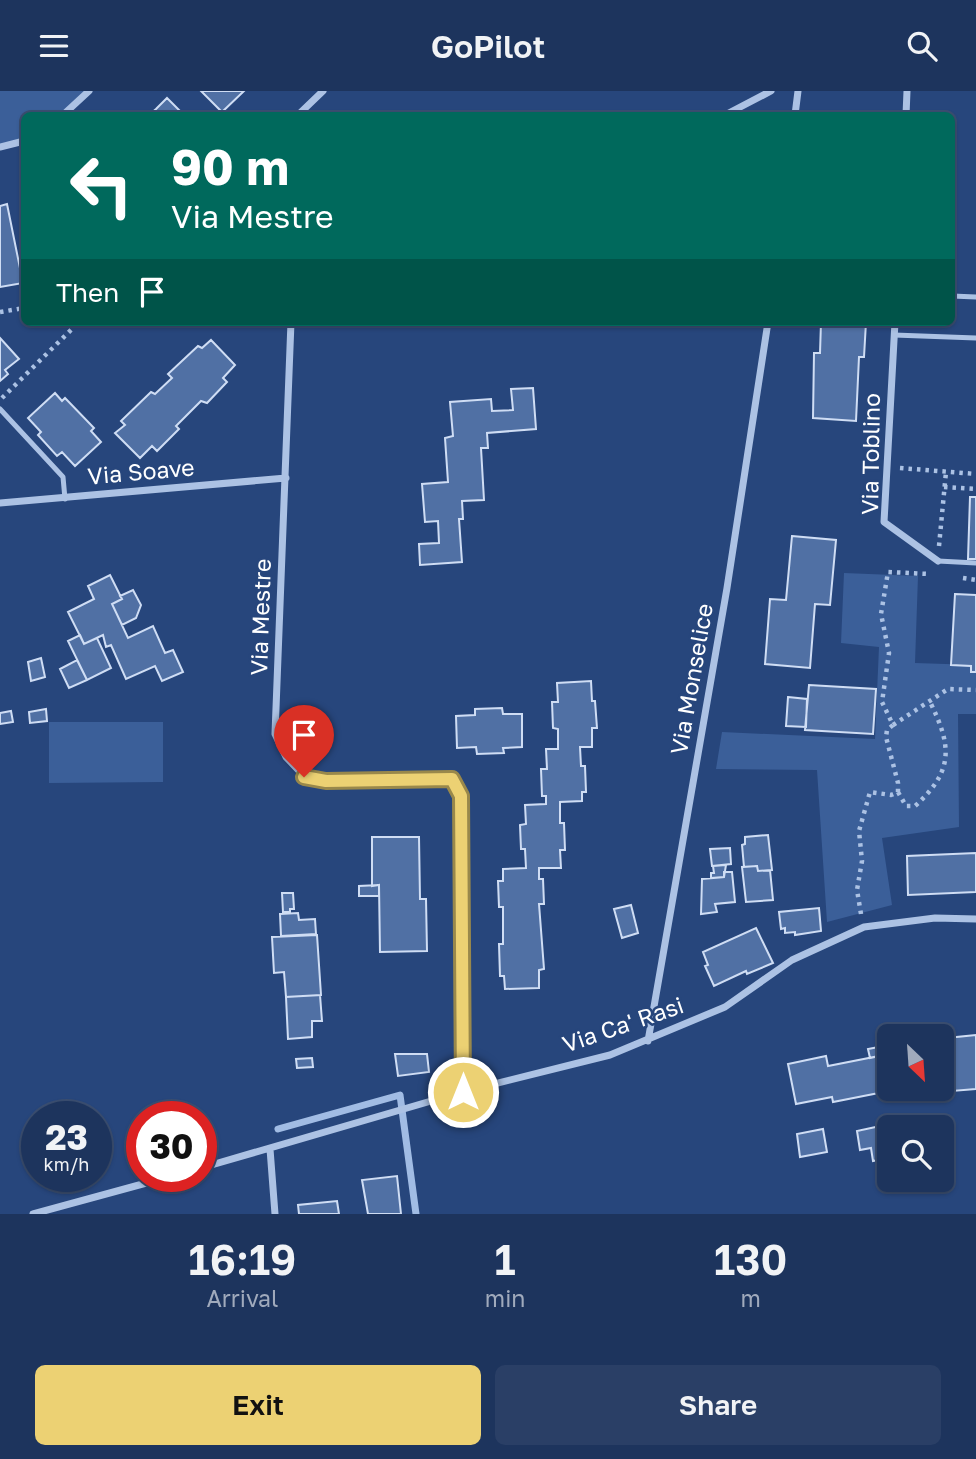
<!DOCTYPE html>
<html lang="en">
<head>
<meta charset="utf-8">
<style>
  body { margin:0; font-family:"Golos Text",sans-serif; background:#2a3f66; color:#f1f3f6; height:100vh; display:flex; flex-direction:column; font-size:26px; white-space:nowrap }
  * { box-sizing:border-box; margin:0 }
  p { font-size:23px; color:#a0aabc }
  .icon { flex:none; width:38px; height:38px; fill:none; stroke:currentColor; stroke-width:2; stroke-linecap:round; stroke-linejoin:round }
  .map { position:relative; height:1123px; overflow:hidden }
  .panel { display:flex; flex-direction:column; background:#1d345d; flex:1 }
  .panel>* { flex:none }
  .banner { position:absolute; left:21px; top:21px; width:934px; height:214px; border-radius:10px; box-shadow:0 2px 5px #0004,0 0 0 2px #3b4f72; background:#00695c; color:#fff; overflow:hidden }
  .needle { width:46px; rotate:155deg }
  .fabs { position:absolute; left:877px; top:933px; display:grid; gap:14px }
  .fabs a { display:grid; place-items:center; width:77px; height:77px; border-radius:10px; background:#1d345d; box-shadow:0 2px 5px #0004,0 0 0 2px #3b4f72; font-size:35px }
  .speed { position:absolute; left:21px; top:1010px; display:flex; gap:14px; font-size:35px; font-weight:700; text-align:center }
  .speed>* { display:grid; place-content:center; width:91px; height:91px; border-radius:50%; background:#1d345d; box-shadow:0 2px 5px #0004,0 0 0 2px #3b4f72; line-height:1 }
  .speed small { font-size:18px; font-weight:400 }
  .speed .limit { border:10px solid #d22; background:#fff; color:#111 }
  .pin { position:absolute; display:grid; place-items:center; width:60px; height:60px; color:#fff; margin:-72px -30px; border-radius:50% 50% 50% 0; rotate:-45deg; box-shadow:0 0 7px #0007 }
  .pin .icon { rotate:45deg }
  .me { position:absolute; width:77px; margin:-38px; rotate:0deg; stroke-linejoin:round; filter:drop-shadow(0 0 5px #0008) }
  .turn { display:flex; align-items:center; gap:24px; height:147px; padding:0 35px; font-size:32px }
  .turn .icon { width:91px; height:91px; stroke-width:2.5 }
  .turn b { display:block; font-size:49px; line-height:60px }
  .then { display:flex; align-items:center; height:66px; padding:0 35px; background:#0003; gap:14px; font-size:26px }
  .eta { display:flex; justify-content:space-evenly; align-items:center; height:119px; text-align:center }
  .eta b { font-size:42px; font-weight:600; line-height:49px }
  .cta { display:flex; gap:14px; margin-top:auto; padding:14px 35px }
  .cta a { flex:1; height:80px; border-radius:10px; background:#ecd173; color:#111; font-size:28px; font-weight:600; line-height:80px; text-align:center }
  .cta a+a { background:#2a3f66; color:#f1f3f6 }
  header { display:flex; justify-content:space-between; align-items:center; height:91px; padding:0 35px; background:#1d345d; font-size:32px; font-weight:600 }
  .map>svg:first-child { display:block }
  .green { fill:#3b5f99 }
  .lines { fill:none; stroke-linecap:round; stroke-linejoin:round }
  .stream { stroke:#a1bce4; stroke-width:7 }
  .building { fill:#5070a4; stroke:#cfddf4; stroke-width:2 }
  .path { stroke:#acc2e4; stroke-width:4.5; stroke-dasharray:3.5 5; stroke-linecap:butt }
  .service { stroke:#acc2e4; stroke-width:5 }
  .minor { stroke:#acc2e4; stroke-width:7 }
  .route-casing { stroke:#99884b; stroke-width:18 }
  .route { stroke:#ecd173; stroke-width:12 }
  .labels { text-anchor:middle; stroke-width:5; stroke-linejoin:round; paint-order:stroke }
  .street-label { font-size:23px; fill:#fff; stroke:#27467c }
</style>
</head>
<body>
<header><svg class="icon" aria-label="menu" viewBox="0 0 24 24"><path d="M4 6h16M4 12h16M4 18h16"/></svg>GoPilot<svg class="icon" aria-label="search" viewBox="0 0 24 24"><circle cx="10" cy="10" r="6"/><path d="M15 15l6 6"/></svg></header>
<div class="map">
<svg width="976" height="1123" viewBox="0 0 976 1123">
  <rect width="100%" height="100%" fill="#27467c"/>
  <!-- green -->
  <path class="green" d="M0,0H89L63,24H24V50L0,56Z
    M844,482L918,485L915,572L976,574V623H958L959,736L882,747L892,814L827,831L817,679L716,678L722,641L875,648L879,556L841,552Z
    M49,631H163V691L49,692Z"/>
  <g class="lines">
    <!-- stream -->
    <path class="stream" d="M278,1038L400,1004L416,1123"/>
  </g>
  <!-- building -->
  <path class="building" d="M201,0H244L222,21Z
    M167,7L184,24H149L156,18Z
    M7,113L23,192L0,196V115Z
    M821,231H866L864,266H859L856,330L813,327L814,262H820Z
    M0,247L19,268L5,279L8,283L0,290Z
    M211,249L235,274L223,287L227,291L207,312L201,310L176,335L179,338L157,360L152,355L140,367L115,342L125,334L121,330L151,301L155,303L172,287L168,283L198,255L202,257Z
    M533,297L536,338L487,342L488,357H481L484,409L462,410L463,428H459L462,471L420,474L419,453L439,452L438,430L425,431L422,393L448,391L445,347L453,345L450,311L491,308L492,320L513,319L511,298Z
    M55,302L62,310L65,307L94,337L91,340L101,351L75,375L62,361L57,365L38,344L41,341L28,327Z
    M970,406H976V468H968Z
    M792,445L836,449L830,514L815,513L810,577L765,573L770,508L786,509Z
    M110,484L122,508L112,513L128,547L153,535L165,562L173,559L183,581L162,590L155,575L126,588L111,554L106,556L103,544L84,553L68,521L94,508L88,495Z
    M133,499L141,514L136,527L122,534L112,513L122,508L120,505Z
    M955,503L976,504V581H971V575L951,574Z
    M80,544L84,553L97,547L111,577L87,589L68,550Z
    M41,567L45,586L31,590L28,571Z
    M77,569L87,589L69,597L60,578Z
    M591,590L592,610H595L597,637H592V656H580L581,675H585L586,701H582V710L560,711V732H564L565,759H560L561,777H539V788H543L544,813H539L544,878L539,879V897L505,898L504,885H500L499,853H503V816H499L498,790H503V778L526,777L525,758H521L520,734L526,733L525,714L546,713V705H542L541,678H547L546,658H558V638L553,637L552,611H558L557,592Z
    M809,594L876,598L873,643L805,639Z
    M788,606L807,608L806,636L786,635Z
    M502,617L503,623H522V656L503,657L504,662L477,663L476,656L457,657L456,625L475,624V618Z
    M46,618L47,630L30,632L29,621Z
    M11,620L13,631L0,633V622Z
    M768,744L772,779L758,780L757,775L744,776L742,754L745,753V746Z
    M372,746H419L420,808H426L427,860L380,861L379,794L372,795Z
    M730,757L731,773L712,775L710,758Z
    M976,762V801L908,804L907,765Z
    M726,774L724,786L711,787V782H714L713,775Z
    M757,775L758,780L770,779L773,809L746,811L742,776Z
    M724,781H732L735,811L715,813L717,821L701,823L702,788L724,786Z
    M379,794V805H359V795Z
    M282,802H293L294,818H290V821H283Z
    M631,814L638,842L622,847L614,818Z
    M819,817L821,840L795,844V841L785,842V837L781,838L779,821Z
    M298,822L299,829L315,828L316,843L281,845L280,823Z
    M756,837L773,872L747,883L746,880L714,895L705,875L708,874L703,861Z
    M317,844L321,904L286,906L284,881L274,882L272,846Z
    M320,904L322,930H312V946L288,948L286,906Z
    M976,944V998L952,1000L947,947Z
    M889,954V963L870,967L868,958Z
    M395,963H427L429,981L398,985Z
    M889,963V998H899L833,1011L832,1006L796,1013L788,973L826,965L828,975Z
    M312,967L313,976L297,977L296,968Z
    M894,1032V1036H889V1067L873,1070L871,1057L860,1059L857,1040Z
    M823,1038L827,1061L800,1066L797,1043Z
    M397,1085L401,1123H368L362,1089Z
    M337,1110L339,1123H299L298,1114Z"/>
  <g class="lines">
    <!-- path -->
    <path class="path" d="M0,221L24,217
      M2,307L79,231
      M900,377L976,383
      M944,396L976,398
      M939,455L946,381
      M963,487L976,489
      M893,634L948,598L976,599
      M898,701L906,715H915C954,680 952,655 930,611
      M861,823L857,799L862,770L859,740L870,701L891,704L898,701V692L886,646L887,639L893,634L882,611L889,562L881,523L888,481L930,483"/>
    <!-- service -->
    <path class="service" d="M952,205L976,206
      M894,244L976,247
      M0,318L63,386L65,408
      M938,470L976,472"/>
    <!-- minor -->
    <path class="minor" d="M63,24L89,0
      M298,24L323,0
      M725,24L771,0
      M795,24L798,0
      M906,24L907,0
      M0,56L24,50
      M291,231L275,643L286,666L305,686L325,690L452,688L461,705L462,1001
      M895,231L884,431L938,470
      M0,412L286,387
      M648,950L727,497L768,231
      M270,1058L275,1123
      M201,1077L462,1001L610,964L725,916L792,869L864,836L935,827L976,828
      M33,1123L172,1085"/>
  </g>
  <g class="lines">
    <defs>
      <path id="route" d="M304,686L326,690L452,688L461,705L463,1001"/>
    </defs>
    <!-- route casing -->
    <use href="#route" class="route-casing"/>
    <!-- route -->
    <use href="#route" class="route"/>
  </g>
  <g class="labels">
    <!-- street labels -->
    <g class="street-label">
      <text transform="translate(871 363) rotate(-89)" y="8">Via Toblino</text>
      <text transform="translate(141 381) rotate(-5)" y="8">Via Soave</text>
      <text transform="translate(261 526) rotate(-88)" y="8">Via Mestre</text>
      <text transform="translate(692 588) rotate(-80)" y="8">Via Monselice</text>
      <text transform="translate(623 934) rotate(-19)" y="8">Via Ca' Rasi</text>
    </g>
  </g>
</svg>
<div class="fabs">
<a><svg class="needle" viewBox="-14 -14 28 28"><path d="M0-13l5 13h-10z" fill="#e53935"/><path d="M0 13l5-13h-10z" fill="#a0aabc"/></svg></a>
<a><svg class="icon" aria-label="search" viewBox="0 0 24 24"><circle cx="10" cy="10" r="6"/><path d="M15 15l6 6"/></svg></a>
</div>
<div class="speed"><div>23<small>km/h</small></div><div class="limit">30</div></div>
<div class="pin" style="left:304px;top:686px;background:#d93025"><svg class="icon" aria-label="arrive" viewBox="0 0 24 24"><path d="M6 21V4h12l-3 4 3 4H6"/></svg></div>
<svg class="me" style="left:463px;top:1001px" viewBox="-20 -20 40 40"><circle r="17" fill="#ecd173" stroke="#fff" stroke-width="3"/><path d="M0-11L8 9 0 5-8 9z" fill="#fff"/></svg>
<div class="banner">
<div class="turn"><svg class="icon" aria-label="left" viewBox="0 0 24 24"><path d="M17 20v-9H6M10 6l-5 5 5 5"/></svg><div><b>90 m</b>Via Mestre</div></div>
<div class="then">Then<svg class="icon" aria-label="arrive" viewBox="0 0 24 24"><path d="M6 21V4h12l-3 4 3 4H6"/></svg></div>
</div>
</div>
<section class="panel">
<div class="eta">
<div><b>16:19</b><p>Arrival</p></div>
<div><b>1</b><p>min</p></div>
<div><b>130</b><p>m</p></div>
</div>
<div class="cta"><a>Exit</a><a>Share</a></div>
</section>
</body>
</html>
